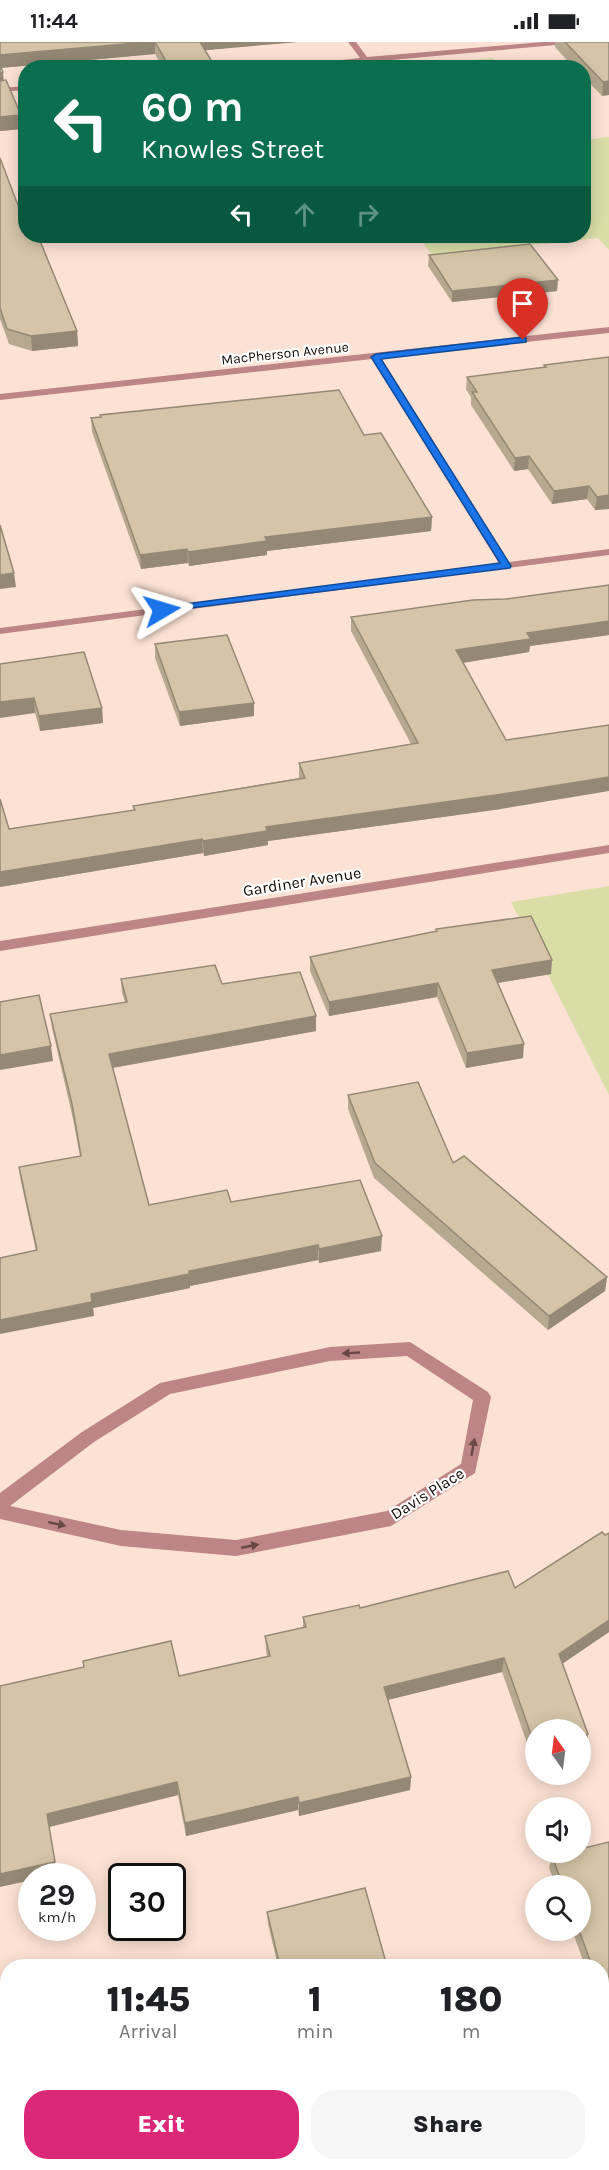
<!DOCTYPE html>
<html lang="en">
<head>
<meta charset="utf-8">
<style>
  body { margin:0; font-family:Karla,sans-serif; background:#f6f6f6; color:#202124; height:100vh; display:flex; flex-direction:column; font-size:22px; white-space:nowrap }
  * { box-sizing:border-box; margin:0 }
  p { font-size:20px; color:#757577 }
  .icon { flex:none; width:33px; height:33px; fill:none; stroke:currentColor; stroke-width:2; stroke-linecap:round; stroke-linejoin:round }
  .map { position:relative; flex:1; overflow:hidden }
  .panel { position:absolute; left:0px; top:1917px; width:609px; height:212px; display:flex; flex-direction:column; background:#fff; border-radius:24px 24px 0 0; box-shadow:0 3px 15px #0003 }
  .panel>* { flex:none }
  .top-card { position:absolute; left:18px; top:18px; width:573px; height:183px; border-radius:24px; box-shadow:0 3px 15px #0003; background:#0b6e4f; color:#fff; overflow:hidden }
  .needle { width:39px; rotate:346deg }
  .tools { position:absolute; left:525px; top:1677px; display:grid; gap:12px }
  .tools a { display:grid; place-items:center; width:66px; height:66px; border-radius:50%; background:#fff; box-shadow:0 3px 15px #0003; font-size:30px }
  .speed { position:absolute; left:18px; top:1821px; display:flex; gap:12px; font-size:30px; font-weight:700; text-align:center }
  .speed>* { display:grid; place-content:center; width:78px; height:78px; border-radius:50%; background:#fff; box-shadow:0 3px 15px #0003; line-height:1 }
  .speed small { font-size:15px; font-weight:400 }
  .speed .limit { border:3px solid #111; border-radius:9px; background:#fff; color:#111 }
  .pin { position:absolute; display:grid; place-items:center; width:51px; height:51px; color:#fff; margin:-62px -26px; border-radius:50% 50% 50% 0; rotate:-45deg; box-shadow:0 0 6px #0007 }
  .pin .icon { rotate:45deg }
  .me { position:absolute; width:66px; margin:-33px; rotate:83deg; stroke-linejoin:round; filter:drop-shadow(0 0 4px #0008) }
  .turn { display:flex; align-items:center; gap:21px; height:126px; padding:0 24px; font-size:27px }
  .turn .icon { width:78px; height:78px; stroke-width:2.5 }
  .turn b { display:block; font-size:42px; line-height:51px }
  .lanes { display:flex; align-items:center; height:57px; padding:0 24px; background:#0003; justify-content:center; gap:30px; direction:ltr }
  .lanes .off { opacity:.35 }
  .eta { display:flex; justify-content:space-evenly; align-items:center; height:102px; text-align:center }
  .eta b { font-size:36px; font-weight:800; line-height:42px }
  .cta { display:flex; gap:12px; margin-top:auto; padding:12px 24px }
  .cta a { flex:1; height:69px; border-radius:24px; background:#db2777; color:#fff; font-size:24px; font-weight:800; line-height:69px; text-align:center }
  .cta a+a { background:#f6f6f6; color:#202124 }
  .status { display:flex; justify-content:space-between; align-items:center; height:42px; padding:0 30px; background:#fff; direction:ltr }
  .status svg { height:16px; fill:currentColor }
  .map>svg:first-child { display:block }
  .green { fill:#d9dea7 }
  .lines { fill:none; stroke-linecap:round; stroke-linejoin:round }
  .minor { fill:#bd8585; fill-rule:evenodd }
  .wall { fill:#b7a990 }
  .shaded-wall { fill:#958975 }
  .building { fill:#d5c4a7; stroke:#958975; stroke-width:1.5 }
  .oneway { fill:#694846 }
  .route { fill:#1a73e8; stroke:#114b97; stroke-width:1.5 }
  .labels { text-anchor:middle; stroke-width:4.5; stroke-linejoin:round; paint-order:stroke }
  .far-street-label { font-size:14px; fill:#150b06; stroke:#fff }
  .street-label { font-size:16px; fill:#150b06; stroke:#fff }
</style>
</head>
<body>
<div class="status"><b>11:44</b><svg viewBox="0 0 49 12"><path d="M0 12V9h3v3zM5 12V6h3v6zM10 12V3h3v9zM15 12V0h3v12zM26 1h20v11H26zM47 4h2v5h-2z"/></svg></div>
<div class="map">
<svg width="609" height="2128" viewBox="0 0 609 2128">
  <rect width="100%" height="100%" fill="#fce2d4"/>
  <!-- green -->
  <path class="green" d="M493,16L502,25H393Z
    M609,95V208L598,196L433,214L418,194H584V98Z
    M609,844V1053L511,860Z"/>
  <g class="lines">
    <!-- minor -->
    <path class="minor" d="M348,0H356L367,15L542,0H571L567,2L303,26H269L360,16Z
      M26,44V48L0,50V46Z
      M609,285V291L381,316L509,520L609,507V513L0,592V586L499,521L372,317L0,358V352Z
      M609,803V811L0,909V899Z
      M410,1300L488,1350L491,1355L475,1431L391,1484L236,1514L121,1504L0,1477V1451L82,1390L160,1341L330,1305ZM407,1314L473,1358L461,1422L387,1469L236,1498L121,1488L10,1464L94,1400L170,1352L330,1319Z"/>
  </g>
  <!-- wall -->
  <path class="wall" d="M0,0H297L205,8L216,26H163L155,12L1,26L4,39L22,87L0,89Z
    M555,0H609L602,54L584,35V26H574L555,5Z
    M0,116L19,166L77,289L78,304L32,309L9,302L0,277Z
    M429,213L557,249L452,260L428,224Z
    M580,318L609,467L595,468L587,457L552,462L528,427L514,429L471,363V355L466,347L467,335L543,326L544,323Z
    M91,376L364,393L432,475L431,489L267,509V513L189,524L188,521L141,527L92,390Z
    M609,543V593L530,604L529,610L463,621L501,767L268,799V803L204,814L203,811L0,845V757L9,787L134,768L133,764L299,736V721L411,702L351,589V575L506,557Z
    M155,602L254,674L180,684L155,616Z
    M0,622L102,666L103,681L40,689L35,671Z
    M436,887L551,932L498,941L523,1016L466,1026L437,955L329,974L310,929V915L436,890Z
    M121,937L222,942L316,974V989L113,1026L149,1163L231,1160L381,1209L319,1221L318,1218L190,1244V1246L93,1266L94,1274L36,1209L21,1140L19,1125L80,1114L73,1077L52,986L50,972L125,960L122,951Z
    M348,1053L453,1121L607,1235L605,1249L548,1288L374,1136L348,1067Z
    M515,1546L609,1590L562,1622L588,1692L586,1705L580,1706V1688H536V1717L533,1718L502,1630L388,1658L411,1735L410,1748L299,1774L298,1768L186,1794L178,1753L49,1785L57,1833L0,1644L179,1634L267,1615L266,1608L265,1594L303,1586V1575L360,1566Z
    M609,1800V2070L602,2072V2074V1924H585L572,1888H580V1844H556L549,1826L552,1814Z
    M267,1870L387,1924H278L268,1882Z"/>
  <!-- shaded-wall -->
  <path class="shaded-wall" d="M148,0H155V12L0,26V13Z
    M197,0H297L197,9Z
    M3,30L4,43L0,44V31Z
    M609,39V53L602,54L603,40Z
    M21,73L22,87L0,89V75Z
    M558,238L557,249L452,260V249Z
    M77,289L78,304L32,309L31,294Z
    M529,414L528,427L514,429L515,416Z
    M589,444L587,457L552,462L554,449Z
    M609,453V467L595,468L597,455Z
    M432,475L431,489L267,509V513L189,524L188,510L265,495Z
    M187,507L188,521L141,527L140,513Z
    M14,531L16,545L0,547V533Z
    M609,579V593L530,604L529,610L455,622L456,608L527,591Z
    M34,656L35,671L0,676V660Z
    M254,661V674L180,684L179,670Z
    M102,666L103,681L40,689L39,674Z
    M609,735V749L501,767L268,799V803L204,814L203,799L266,785Z
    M202,797L203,811L0,845V830Z
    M552,918L551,932L491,942L492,928Z
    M438,941L437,955L329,974V960Z
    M316,974V989L111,1026L109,1012Z
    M524,1002L523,1016L466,1026L467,1011Z
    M51,1004L53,1019L0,1028V1013Z
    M382,1194L381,1209L319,1221V1207Z
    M318,1203V1218L190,1244V1246L93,1266L94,1274L0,1292V1278L91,1252L189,1229Z
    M607,1235L605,1249L548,1288L549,1274Z
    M609,1578V1590L556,1626L559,1612Z
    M504,1616L502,1630L383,1659L384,1645Z
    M588,1692L586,1705L580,1706V1694Z
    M535,1704L536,1717L533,1718Z
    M411,1735L410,1748L299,1774V1761Z
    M177,1740L178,1753L49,1785L57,1833L48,1834H32V1838L0,1845V1832L47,1772Z
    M298,1755V1768L186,1794L185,1781Z
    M609,2060V2070L602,2072V2074V2062Z
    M423,2121H464L436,2128H395Z"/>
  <!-- building -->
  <path class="building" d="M0,0H148L0,13Z
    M155,0H200L216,26H170Z
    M565,0H609V39L603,40Z
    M0,23L3,30L0,31Z
    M6,38L21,73L0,75V39Z
    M0,116L19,166L26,165V194H38L77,289L31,294L7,287L0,266Z
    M530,202L558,238L452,249L429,213Z
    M609,315V453L597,455L589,444L554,449L529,414L515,416L472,350H477L467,335L546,325L544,323Z
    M339,348L364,393L381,391L432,475L265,495L267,499L188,510L187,507L140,513L91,376L101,375L100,373Z
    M0,483L14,531L0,533Z
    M609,543V579L527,591L531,597L456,608L506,698L609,683V735L503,752L266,785L267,789L203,799L202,797L0,830V757L9,787L135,768L133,764L305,736L299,721L418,701L351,575L473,558L506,557Z
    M227,593L254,661L179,670L155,602Z
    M84,610L102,666L39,674L34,656L0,660V622Z
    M531,874L552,918L492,928L524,1002L467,1011L438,941L329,960L310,915L437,889L436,887Z
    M215,923L222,942L300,930L316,974L109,1012L149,1163L227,1148L231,1160L360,1138L382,1194L319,1207L318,1203L189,1229V1232L91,1252L92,1260L0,1278V1216L37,1208L19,1125L81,1114L72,1062L50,972L127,960L121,937Z
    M39,953L51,1004L0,1013V960Z
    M418,1040L453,1121L464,1114L607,1235L549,1274L375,1121L348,1053Z
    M602,1490L605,1493L609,1491V1578L559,1612L588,1692L580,1694V1688H536L535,1704L504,1616L384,1645L411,1735L299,1761L298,1755L185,1781L177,1740L47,1772L55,1820L0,1832V1644L84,1625L83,1619L171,1599L179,1634L270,1614L265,1594L306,1585L303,1575L359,1563L360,1566L508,1529L515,1546Z
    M609,1800V2060L602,2062L603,2067L602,2068V1956H603L602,1951V1924H592L579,1888H580V1844H563L552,1814L565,1810H580V1807Z
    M365,1846L387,1924H280L267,1870Z
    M8,2106V2121H423L395,2128H0V2108Z"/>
  <!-- one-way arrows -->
  <defs><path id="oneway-solid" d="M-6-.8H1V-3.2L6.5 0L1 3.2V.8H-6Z" transform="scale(1.5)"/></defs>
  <g class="oneway">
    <use href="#oneway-solid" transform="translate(351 1311) rotate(177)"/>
    <use href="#oneway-solid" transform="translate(473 1405) rotate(-80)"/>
    <use href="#oneway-solid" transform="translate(57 1482) rotate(12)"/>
    <use href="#oneway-solid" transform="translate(250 1504) rotate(-11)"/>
  </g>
  <!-- route -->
  <path class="route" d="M523,295L526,296V300L381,317L511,524L510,526L159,570L157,568L162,565L500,521L371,315L376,312Z"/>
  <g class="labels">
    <!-- far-street labels -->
    <g class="far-street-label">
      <text transform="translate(285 311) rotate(-6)" y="5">MacPherson Avenue</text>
    </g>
    <!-- street labels -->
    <g class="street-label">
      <text transform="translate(302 839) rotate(-9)" y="6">Gardiner Avenue</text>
      <text transform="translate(427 1451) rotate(-32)" y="6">Davis Place</text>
    </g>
  </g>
</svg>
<div class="tools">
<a><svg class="needle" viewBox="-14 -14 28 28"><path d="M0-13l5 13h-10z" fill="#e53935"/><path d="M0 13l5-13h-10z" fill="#757577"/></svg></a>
<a><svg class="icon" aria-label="sound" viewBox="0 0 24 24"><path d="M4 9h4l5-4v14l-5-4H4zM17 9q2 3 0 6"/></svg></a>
<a><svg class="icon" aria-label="search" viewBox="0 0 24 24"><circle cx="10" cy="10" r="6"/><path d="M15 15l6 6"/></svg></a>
</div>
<div class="speed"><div>29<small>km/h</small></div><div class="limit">30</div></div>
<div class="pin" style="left:523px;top:298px;background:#d93025"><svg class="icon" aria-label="arrive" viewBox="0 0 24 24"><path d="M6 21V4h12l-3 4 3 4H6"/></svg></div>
<svg class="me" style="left:162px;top:568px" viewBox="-20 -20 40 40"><path d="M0-17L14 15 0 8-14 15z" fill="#1a73e8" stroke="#fff" stroke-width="4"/></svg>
<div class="top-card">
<div class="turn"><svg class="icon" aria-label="left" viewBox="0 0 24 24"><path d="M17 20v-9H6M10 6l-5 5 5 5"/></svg><div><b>60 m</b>Knowles Street</div></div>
<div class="lanes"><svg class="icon" aria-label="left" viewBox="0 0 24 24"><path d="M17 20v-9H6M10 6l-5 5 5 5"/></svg><svg class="icon off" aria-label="ahead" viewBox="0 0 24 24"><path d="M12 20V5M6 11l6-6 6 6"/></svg><svg class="icon off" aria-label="right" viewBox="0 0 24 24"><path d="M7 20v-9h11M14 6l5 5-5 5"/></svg></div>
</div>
<section class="panel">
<div class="eta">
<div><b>11:45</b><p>Arrival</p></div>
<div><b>1</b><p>min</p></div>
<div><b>180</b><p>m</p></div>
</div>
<div class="cta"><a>Exit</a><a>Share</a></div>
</section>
</div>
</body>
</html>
